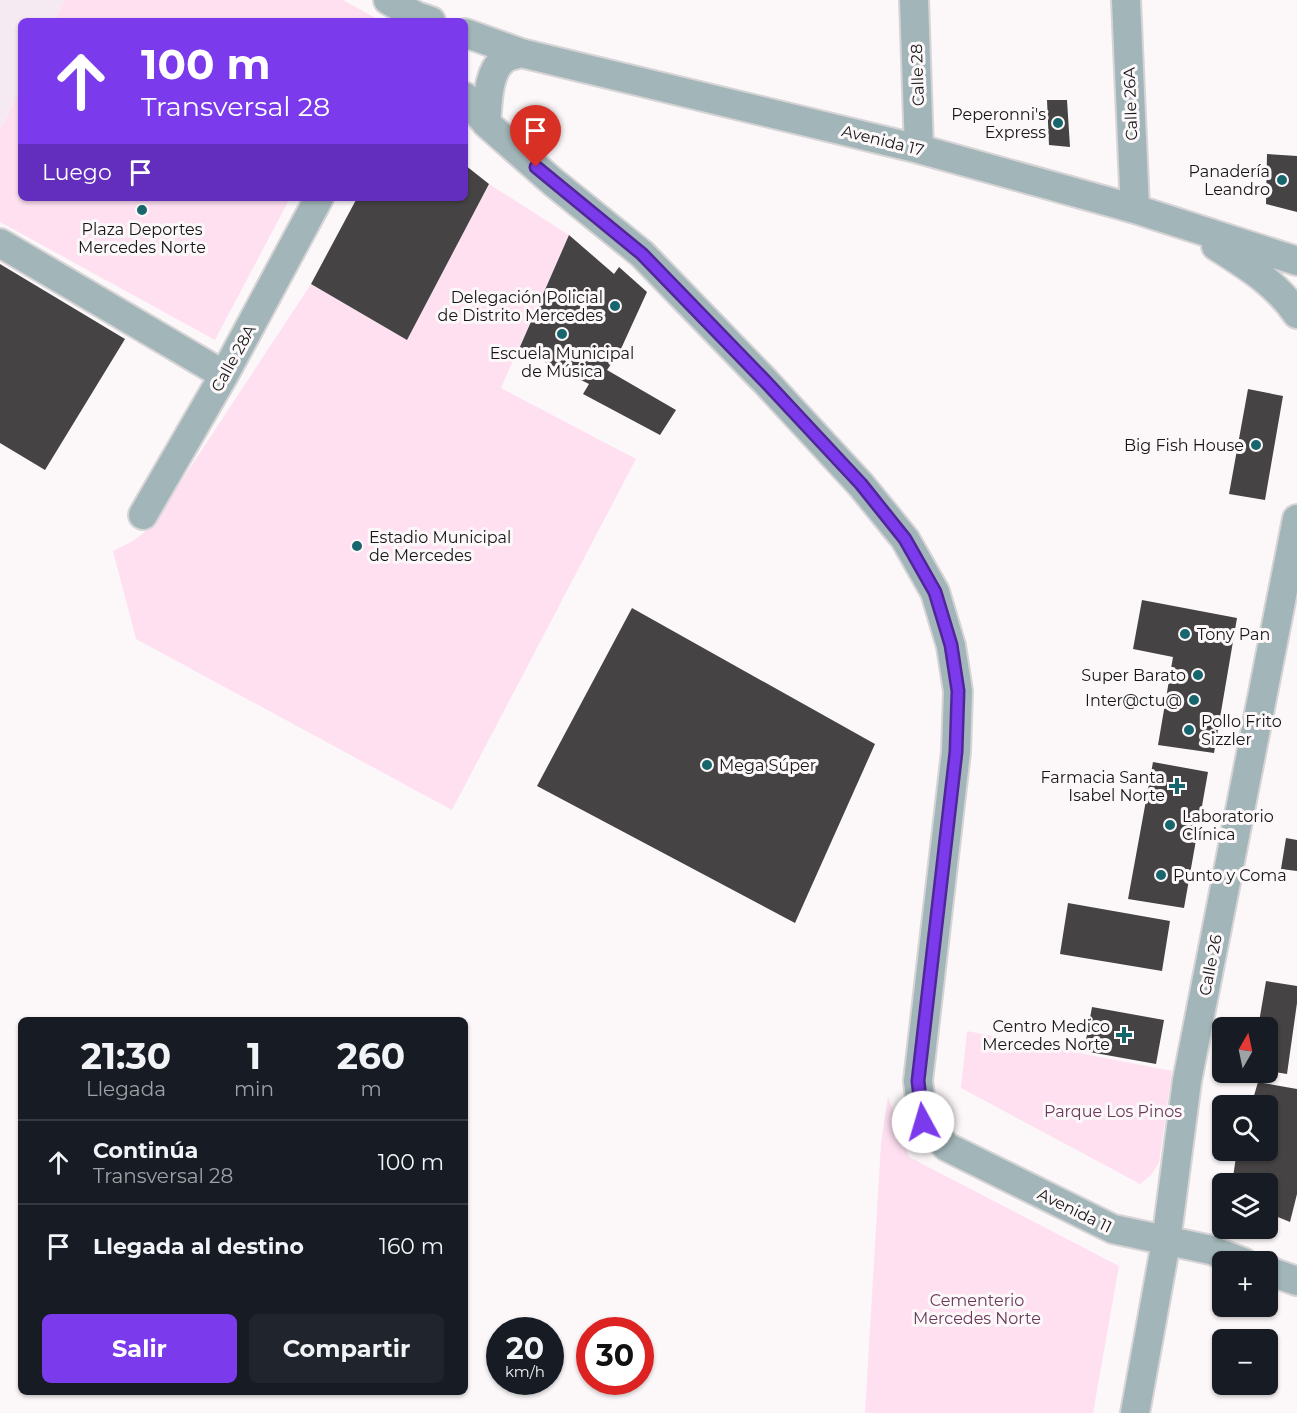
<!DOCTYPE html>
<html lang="es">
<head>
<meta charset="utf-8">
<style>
  body { margin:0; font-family:Montserrat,sans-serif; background:#20242c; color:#f1f3f6; height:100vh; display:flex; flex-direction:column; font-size:22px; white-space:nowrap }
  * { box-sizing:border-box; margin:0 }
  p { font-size:20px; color:#9ea1a6 }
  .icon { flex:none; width:33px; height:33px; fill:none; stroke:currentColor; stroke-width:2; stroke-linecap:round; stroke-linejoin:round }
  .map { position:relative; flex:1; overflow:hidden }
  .sheet { position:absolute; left:18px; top:1017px; width:450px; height:378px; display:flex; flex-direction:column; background:#171b24; border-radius:9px; box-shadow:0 2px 4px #0004 }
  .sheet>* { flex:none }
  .hud { position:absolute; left:18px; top:18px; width:450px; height:183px; border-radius:9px; box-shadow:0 2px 4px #0004; background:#7c3aed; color:#fff; overflow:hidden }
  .needle { width:39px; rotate:9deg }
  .fabs { position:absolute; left:1212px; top:1017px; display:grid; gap:12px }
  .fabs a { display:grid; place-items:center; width:66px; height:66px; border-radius:9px; background:#171b24; box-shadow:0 2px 4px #0004; font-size:30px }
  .speed { position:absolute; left:486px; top:1317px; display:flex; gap:12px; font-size:30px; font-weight:700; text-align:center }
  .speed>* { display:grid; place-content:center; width:78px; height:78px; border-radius:50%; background:#171b24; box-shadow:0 2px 4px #0004; line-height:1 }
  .speed small { font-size:15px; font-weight:400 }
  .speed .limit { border:9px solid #d22; background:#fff; color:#111 }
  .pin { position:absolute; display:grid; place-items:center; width:51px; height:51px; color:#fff; margin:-62px -26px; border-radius:50% 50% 50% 0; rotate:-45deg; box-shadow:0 0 6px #0007 }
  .pin .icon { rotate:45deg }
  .me { position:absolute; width:66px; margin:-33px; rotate:354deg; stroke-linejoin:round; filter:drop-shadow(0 0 4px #0008) }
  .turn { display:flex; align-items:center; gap:21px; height:126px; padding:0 24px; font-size:27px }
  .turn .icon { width:78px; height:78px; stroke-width:2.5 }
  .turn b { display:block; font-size:42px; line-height:51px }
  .then { display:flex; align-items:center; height:57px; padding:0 24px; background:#0003; gap:12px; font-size:22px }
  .eta { display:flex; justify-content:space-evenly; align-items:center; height:102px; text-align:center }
  .eta b { font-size:36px; font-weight:700; line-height:42px }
  .cta { display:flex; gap:12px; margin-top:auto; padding:12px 24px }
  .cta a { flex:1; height:69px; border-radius:9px; background:#7c3aed; color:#fff; font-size:24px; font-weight:700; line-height:69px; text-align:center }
  .cta a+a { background:#20242c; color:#f1f3f6 }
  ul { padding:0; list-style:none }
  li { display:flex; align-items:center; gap:18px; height:84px; padding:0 24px; border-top:2px solid #363941 }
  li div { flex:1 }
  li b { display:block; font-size:22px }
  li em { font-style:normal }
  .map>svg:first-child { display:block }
  .built { fill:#f5eaf1 }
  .green { fill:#fee0f1 }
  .building { fill:#464345 }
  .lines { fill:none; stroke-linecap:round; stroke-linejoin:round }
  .minor-casing { stroke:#d7d4d6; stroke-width:32 }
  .minor { stroke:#a2b5b8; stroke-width:28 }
  .route-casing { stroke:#51269a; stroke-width:15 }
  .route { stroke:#7c3aed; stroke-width:10 }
  .poi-dot { fill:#17656d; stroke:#fcf8fa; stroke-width:2 }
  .labels { text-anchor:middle; stroke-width:6; stroke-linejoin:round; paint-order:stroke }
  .street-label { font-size:16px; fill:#171617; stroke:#fcf8fa }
  .poi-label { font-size:16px; fill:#171617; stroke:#fcf8fa; text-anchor:end }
  .park-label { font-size:16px; fill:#6a3a58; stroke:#fcf8fa }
</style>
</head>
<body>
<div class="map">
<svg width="1297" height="1413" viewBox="0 0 1297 1413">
  <rect width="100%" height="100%" fill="#fcf8fa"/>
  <!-- built -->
  <path class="built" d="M0,0H65L54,21H21V88L0,130Z"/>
  <!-- green -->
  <path class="green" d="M65,0H343L381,21H54Z
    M21,88V198H290L215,340L0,222V130Z
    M489,184L569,235L501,388L636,459L452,810L136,639L113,551L133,541L151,527L311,284L407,340Z
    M967,1031L1172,1071L1159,1163L1151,1175L1140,1184L961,1088Z
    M888,1096L909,1157L1119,1266L1093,1413H865L881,1143Z"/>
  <!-- building -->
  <path class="building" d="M1047,100H1067L1070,147L1049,145Z
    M1267,154L1297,156V212L1266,204Z
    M465,165L489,184L407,340L311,284L357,198H465Z
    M569,235L614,274L619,267L647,292L620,351L607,370L676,410L660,435L583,394L589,384L519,349Z
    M0,264L125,339L45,470L0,443Z
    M1248,389L1283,396L1265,500L1229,494Z
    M1142,600L1237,618L1214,753L1158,745L1173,657L1133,649Z
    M632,608L875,744L795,923L537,786Z
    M1153,762L1208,772L1184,908L1128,899Z
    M1286,838L1297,840V871L1281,869Z
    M1068,903L1170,921L1162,971L1060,954Z
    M1266,981L1297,986V1003L1287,1074L1268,1071V1028H1258Z
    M1092,1007L1164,1020L1156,1064L1084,1051Z
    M1258,1082L1297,1089V1194L1290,1222L1268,1213V1184H1232L1237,1150H1268V1106H1251Z"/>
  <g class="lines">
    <defs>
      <path id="minor" d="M388,0L416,16L431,21
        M914,0L919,149
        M1126,0L1135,209
        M465,33L521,53L919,149L1135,209L1297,261
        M465,97L486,123L553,182L642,254L765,381L861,485L905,539L935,592L951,646L958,691L956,752L918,1081L923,1122L947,1147L1113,1229L1211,1250L1243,1262
        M486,123C488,104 487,73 503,60C507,56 515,55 521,53
        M0,243L224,375
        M1216,246C1247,266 1276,283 1297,314
        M143,515L224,375L319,198
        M1268,1271L1297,1281
        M1135,1413L1166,1242L1187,1081L1297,519"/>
    </defs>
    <!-- minor casing -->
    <use href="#minor" class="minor-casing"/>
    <!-- minor -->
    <use href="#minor" class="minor"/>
  </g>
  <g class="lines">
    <defs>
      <path id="route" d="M536,167L642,254L765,381L861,484L905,539L935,592L951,645L958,691L956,752L918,1081L923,1122"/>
    </defs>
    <!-- route casing -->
    <use href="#route" class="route-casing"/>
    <!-- route -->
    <use href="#route" class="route"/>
  </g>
  <!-- markers -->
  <g class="poi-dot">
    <circle cx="1058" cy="123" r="6"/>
    <circle cx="1282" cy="180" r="6"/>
    <circle cx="142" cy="210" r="6"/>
    <circle cx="615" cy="306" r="6"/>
    <circle cx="562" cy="334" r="6"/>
    <circle cx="1256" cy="445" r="6"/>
    <circle cx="357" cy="546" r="6"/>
    <circle cx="1185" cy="634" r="6"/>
    <circle cx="1198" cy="675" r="6"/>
    <circle cx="1194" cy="700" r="6"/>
    <circle cx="1189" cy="730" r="6"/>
    <circle cx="707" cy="765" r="6"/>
    <path d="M1174 777h6v6h6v6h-6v6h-6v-6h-6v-6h6z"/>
    <circle cx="1170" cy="825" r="6"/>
    <circle cx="1161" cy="875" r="6"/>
    <path d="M1121 1026h6v6h6v6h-6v6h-6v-6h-6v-6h6z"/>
  </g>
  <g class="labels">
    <!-- street labels -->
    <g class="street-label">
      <text transform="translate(917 75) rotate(-92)" y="6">Calle 28</text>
      <text transform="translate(1130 104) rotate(-92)" y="6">Calle 26A</text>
      <text transform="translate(883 140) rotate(14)" y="6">Avenida 17</text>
      <text transform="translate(233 358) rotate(-61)" y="6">Calle 28A</text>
      <text transform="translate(1210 965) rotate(-79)" y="6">Calle 26</text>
      <text transform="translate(1075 1210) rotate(26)" y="6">Avenida 11</text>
    </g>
    <!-- poi labels -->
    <g class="poi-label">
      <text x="1046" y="120">Peperonni's<tspan x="1046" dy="18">Express</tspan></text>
      <text x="1270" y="177">Panadería<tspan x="1270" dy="18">Leandro</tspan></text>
      <text x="142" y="235" text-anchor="middle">Plaza Deportes<tspan x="142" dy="18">Mercedes Norte</tspan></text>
      <text x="603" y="303">Delegación Policial<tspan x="603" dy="18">de Distrito Mercedes</tspan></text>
      <text x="562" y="359" text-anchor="middle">Escuela Municipal<tspan x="562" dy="18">de Música</tspan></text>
      <text x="1244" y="451">Big Fish House</text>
      <text x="369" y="543" text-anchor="start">Estadio Municipal<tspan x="369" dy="18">de Mercedes</tspan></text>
      <text x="1197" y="640" text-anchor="start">Tony Pan</text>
      <text x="1186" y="681">Super Barato</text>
      <text x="1182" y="706">Inter@ctu@</text>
      <text x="1201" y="727" text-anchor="start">Pollo Frito<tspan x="1201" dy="18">Sizzler</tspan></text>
      <text x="719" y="771" text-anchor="start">Mega Súper</text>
      <text x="1165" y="783">Farmacia Santa<tspan x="1165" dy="18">Isabel Norte</tspan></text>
      <text x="1182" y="822" text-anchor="start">Laboratorio<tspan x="1182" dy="18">Clínica</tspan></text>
      <text x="1173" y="881" text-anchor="start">Punto y Coma</text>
      <text x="1110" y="1032">Centro Medico<tspan x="1110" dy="18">Mercedes Norte</tspan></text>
    </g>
    <!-- park labels -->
    <g class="park-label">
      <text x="1113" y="1117">Parque Los Pinos</text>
      <text x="977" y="1306">Cementerio<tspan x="977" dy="18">Mercedes Norte</tspan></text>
    </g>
  </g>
</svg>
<div class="fabs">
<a><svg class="needle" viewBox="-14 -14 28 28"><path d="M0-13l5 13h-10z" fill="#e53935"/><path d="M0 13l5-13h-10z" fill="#9ea1a6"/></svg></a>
<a><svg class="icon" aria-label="search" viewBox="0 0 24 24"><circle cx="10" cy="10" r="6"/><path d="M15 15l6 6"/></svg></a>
<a><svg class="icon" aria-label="layers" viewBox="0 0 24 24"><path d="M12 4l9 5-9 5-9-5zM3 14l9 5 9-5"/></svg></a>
<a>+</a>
<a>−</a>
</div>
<div class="speed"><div>20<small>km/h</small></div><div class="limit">30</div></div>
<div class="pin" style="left:536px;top:167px;background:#d93025"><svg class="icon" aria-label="arrive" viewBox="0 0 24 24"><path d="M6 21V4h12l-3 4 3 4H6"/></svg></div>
<svg class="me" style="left:923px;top:1122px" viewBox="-20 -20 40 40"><circle r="19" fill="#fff"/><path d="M0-13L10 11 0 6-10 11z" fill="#7c3aed"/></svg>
<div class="hud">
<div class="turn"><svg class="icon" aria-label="ahead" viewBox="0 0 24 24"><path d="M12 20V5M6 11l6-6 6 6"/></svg><div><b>100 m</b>Transversal 28</div></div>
<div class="then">Luego<svg class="icon" aria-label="arrive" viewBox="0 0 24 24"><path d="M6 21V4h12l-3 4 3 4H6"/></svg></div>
</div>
<section class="sheet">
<div class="eta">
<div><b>21:30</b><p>Llegada</p></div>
<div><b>1</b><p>min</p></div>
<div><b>260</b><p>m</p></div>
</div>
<ul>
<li><svg class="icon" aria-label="ahead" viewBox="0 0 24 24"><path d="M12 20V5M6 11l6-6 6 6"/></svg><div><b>Continúa</b><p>Transversal 28</p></div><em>100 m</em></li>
<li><svg class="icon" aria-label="arrive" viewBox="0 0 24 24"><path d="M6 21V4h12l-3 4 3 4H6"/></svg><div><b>Llegada al destino</b></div><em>160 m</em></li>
</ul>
<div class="cta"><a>Salir</a><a>Compartir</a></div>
</section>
</div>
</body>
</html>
